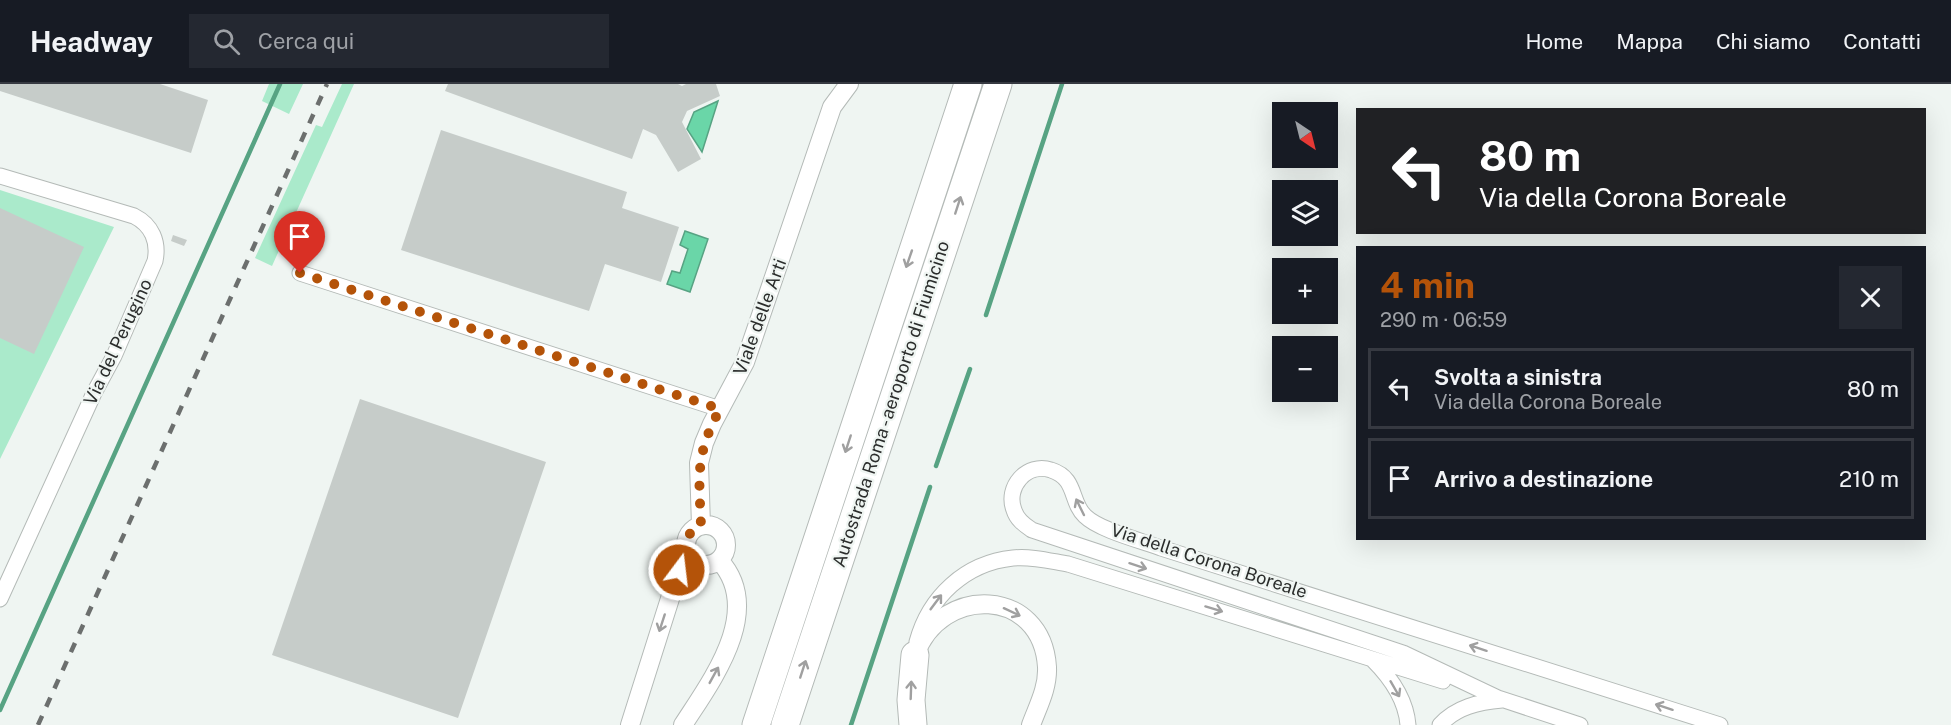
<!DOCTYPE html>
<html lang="it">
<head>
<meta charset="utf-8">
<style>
  body { margin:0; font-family:"Public Sans",sans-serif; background:#242831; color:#f1f3f6; height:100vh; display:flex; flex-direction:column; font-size:22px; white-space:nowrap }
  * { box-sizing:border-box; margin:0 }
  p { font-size:20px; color:#9ea1a6 }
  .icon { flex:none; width:33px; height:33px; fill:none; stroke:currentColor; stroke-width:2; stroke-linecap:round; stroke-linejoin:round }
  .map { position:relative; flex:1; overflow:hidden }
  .details { position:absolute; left:1356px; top:162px; width:570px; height:294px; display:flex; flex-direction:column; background:#171b24; border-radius:0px; box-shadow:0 6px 24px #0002 }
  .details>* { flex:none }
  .guide { position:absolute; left:1356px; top:24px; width:570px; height:126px; border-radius:0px; box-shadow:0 6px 24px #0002; background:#202124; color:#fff; overflow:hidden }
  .needle { width:39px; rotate:145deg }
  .tools { position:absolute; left:1272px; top:18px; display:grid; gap:12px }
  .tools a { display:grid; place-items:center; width:66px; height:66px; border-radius:0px; background:#171b24; box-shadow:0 6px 24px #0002; font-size:30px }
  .pin { position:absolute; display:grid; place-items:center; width:51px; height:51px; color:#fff; margin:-62px -26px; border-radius:50% 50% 50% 0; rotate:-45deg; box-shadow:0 0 6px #0007 }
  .pin .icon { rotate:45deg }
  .me { position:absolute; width:66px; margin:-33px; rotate:15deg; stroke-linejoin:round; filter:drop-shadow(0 0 4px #0008) }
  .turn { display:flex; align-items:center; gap:21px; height:126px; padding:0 24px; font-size:27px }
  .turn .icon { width:78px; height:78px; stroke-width:2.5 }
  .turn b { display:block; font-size:42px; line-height:51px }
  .round { display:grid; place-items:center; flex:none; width:63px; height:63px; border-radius:0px; background:#242831 }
  .head { display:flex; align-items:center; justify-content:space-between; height:102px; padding:0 24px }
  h1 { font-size:36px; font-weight:700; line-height:45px; color:#b45309 }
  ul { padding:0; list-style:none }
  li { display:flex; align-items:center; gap:18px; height:81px; margin:0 12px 9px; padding:0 12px; border:3px solid #363941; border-radius:0px }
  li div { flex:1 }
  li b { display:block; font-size:22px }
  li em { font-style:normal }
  header { display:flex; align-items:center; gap:36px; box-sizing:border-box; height:84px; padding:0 30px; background:#171b24; border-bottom:2px solid #363941 }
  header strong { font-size:28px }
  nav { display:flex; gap:33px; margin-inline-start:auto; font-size:21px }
  .search { width:420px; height:54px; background:#242831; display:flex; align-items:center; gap:15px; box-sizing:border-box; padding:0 21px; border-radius:0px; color:#9ea1a6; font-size:22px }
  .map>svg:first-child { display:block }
  .green { fill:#aaeacb }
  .water { fill:#6ad6a8; stroke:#57a383; stroke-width:1.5 }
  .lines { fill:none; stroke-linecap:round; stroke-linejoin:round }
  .stream { stroke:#57a383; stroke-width:4.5 }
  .building { fill:#c6ccc9 }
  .minor-casing { stroke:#b4bab7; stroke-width:17 }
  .tertiary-casing { stroke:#b4bab7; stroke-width:20 }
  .motorway-casing { stroke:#b4bab7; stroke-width:29 }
  .minor { stroke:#fff; stroke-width:15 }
  .tertiary { stroke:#fff; stroke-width:18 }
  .motorway { stroke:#fff; stroke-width:27 }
  .rail { stroke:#6c6f6e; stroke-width:4.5; stroke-dasharray:10 10; stroke-linecap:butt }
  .oneway { stroke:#a0a0a0 }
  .route { stroke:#b45309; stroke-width:10; stroke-dasharray:0 18 }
  .labels { text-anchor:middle; stroke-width:4.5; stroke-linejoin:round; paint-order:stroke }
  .street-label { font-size:18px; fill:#2b2d2c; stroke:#eff5f2 }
</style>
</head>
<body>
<header>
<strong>Headway</strong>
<div class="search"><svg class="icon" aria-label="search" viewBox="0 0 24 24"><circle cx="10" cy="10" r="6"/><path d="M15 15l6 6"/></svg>Cerca qui</div>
<nav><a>Home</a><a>Mappa</a><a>Chi siamo</a><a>Contatti</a></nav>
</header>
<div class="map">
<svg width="1951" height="641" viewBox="0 0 1951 641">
  <rect width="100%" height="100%" fill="#eff5f2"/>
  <!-- green -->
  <path class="green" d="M269,0H303L289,30L262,17Z
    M342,0H354L272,182L255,174L316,41L322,43Z
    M0,106L114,143L0,375Z"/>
  <!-- water -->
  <path class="water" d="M718,17L702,68L687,45L694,28Z
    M685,147L708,155L690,208L667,200L672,187L680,189L688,165L680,161Z"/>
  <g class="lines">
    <!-- stream -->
    <path class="stream" d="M986,231L1062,0
      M936,382L970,285
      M0,626L280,0
      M851,641L930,403"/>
  </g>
  <!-- building -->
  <path class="building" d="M0,0H160L208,16L191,69L0,7Z
    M448,0H678L682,2L686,0H716L720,12L687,27L682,38L701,75L678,88L656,51L643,45L632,75L445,7Z
    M441,46L627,108L622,124L679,143L661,198L605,180L589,227L401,166Z
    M0,124L84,163L34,270L0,254Z
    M173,151L187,156L184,162L171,157Z
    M360,315L546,378L458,634L272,571Z"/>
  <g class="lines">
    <defs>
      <path id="minor" d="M0,92L134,132C152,141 159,158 155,177L114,272L94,309L0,515
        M300,189L720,325
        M917,558C929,513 965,479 1013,474C1031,472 1050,477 1068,480L1443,597
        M1373,576C1390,593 1406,616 1408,641
        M1495,613L1580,641
        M1502,616L1403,569L1032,446C1025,441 1017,436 1014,426C1005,403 1027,378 1051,386C1077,394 1070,418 1085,432C1099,446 1142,457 1161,464L1720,641
        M1440,641C1456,623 1479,618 1502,616"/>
      <path id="tertiary" d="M686 461a20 20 0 1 1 40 0a20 20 0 1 1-40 0Z
        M701,442L699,379L704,359L712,340L745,278L832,23L849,0
        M915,571C941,500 1042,503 1047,583C1048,604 1038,622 1031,641
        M630,641L686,464
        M683,641C712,596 765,526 719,476"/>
      <path id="motorway" d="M756,641L968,0
        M785,641L998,0
        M913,641L911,616L915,571"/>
    </defs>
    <!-- minor casing -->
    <use href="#minor" class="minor-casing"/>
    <!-- tertiary casing -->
    <use href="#tertiary" class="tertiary-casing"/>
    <!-- motorway casing -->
    <use href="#motorway" class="motorway-casing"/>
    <!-- minor -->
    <use href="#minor" class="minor"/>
    <!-- tertiary -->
    <use href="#tertiary" class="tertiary"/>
    <!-- motorway -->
    <use href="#motorway" class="motorway"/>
    <!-- rail -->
    <path class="rail" d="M38,641L327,0"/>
  </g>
  <!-- one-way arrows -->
  <defs><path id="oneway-shaft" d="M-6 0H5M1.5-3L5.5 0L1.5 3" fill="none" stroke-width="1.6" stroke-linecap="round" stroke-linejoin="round" transform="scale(1.5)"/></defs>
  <g class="oneway">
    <use href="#oneway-shaft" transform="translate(958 121) rotate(-72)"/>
    <use href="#oneway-shaft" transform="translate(909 175) rotate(109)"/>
    <use href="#oneway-shaft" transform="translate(848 360) rotate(108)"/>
    <use href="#oneway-shaft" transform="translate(1080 423) rotate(-116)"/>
    <use href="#oneway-shaft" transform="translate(1138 482) rotate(18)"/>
    <use href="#oneway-shaft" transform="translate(936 518) rotate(-53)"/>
    <use href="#oneway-shaft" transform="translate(1214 525) rotate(17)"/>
    <use href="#oneway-shaft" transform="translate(1012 528) rotate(25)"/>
    <use href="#oneway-shaft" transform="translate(662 539) rotate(108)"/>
    <use href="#oneway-shaft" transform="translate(1478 564) rotate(-162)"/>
    <use href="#oneway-shaft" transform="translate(803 585) rotate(-72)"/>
    <use href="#oneway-shaft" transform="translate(714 591) rotate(-61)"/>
    <use href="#oneway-shaft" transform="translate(1395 605) rotate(60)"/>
    <use href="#oneway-shaft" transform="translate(911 606) rotate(-88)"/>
    <use href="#oneway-shaft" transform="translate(1664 623) rotate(-162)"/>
  </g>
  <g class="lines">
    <!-- route -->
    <path class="route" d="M300,189L720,325C695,371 699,391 701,442L691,448L688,453L679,486"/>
  </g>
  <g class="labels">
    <!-- street labels -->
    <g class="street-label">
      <text transform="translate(760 233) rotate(-70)" y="6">Viale delle Arti</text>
      <text transform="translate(118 258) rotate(-65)" y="6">Via del Perugino</text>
      <text transform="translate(891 320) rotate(-72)" y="6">Autostrada Roma - aeroporto di Fiumicino</text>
      <text transform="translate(1209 477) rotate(18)" y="6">Via della Corona Boreale</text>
    </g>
  </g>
</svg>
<div class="tools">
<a><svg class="needle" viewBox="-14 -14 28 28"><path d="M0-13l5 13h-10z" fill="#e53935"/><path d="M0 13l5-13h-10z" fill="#9ea1a6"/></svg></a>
<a><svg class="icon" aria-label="layers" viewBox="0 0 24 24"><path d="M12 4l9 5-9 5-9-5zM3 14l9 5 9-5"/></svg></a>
<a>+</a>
<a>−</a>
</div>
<div class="pin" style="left:300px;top:189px;background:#d93025"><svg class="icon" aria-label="arrive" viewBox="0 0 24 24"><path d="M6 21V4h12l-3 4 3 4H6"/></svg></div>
<svg class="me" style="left:679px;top:486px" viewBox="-20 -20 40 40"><circle r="17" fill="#b45309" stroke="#fff" stroke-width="3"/><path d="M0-11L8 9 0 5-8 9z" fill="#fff"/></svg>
<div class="guide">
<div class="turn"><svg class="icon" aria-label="left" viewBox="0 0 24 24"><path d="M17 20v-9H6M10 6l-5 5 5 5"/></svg><div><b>80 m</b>Via della Corona Boreale</div></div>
</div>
<section class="details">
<div class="head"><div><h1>4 min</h1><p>290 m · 06:59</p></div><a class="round"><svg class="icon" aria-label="close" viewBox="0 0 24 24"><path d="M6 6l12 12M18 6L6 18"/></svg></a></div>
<ul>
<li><svg class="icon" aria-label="left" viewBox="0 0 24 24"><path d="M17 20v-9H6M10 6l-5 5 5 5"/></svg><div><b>Svolta a sinistra</b><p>Via della Corona Boreale</p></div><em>80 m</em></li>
<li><svg class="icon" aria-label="arrive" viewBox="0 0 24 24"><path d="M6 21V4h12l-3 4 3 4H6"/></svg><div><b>Arrivo a destinazione</b></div><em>210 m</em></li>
</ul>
</section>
</div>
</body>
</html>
